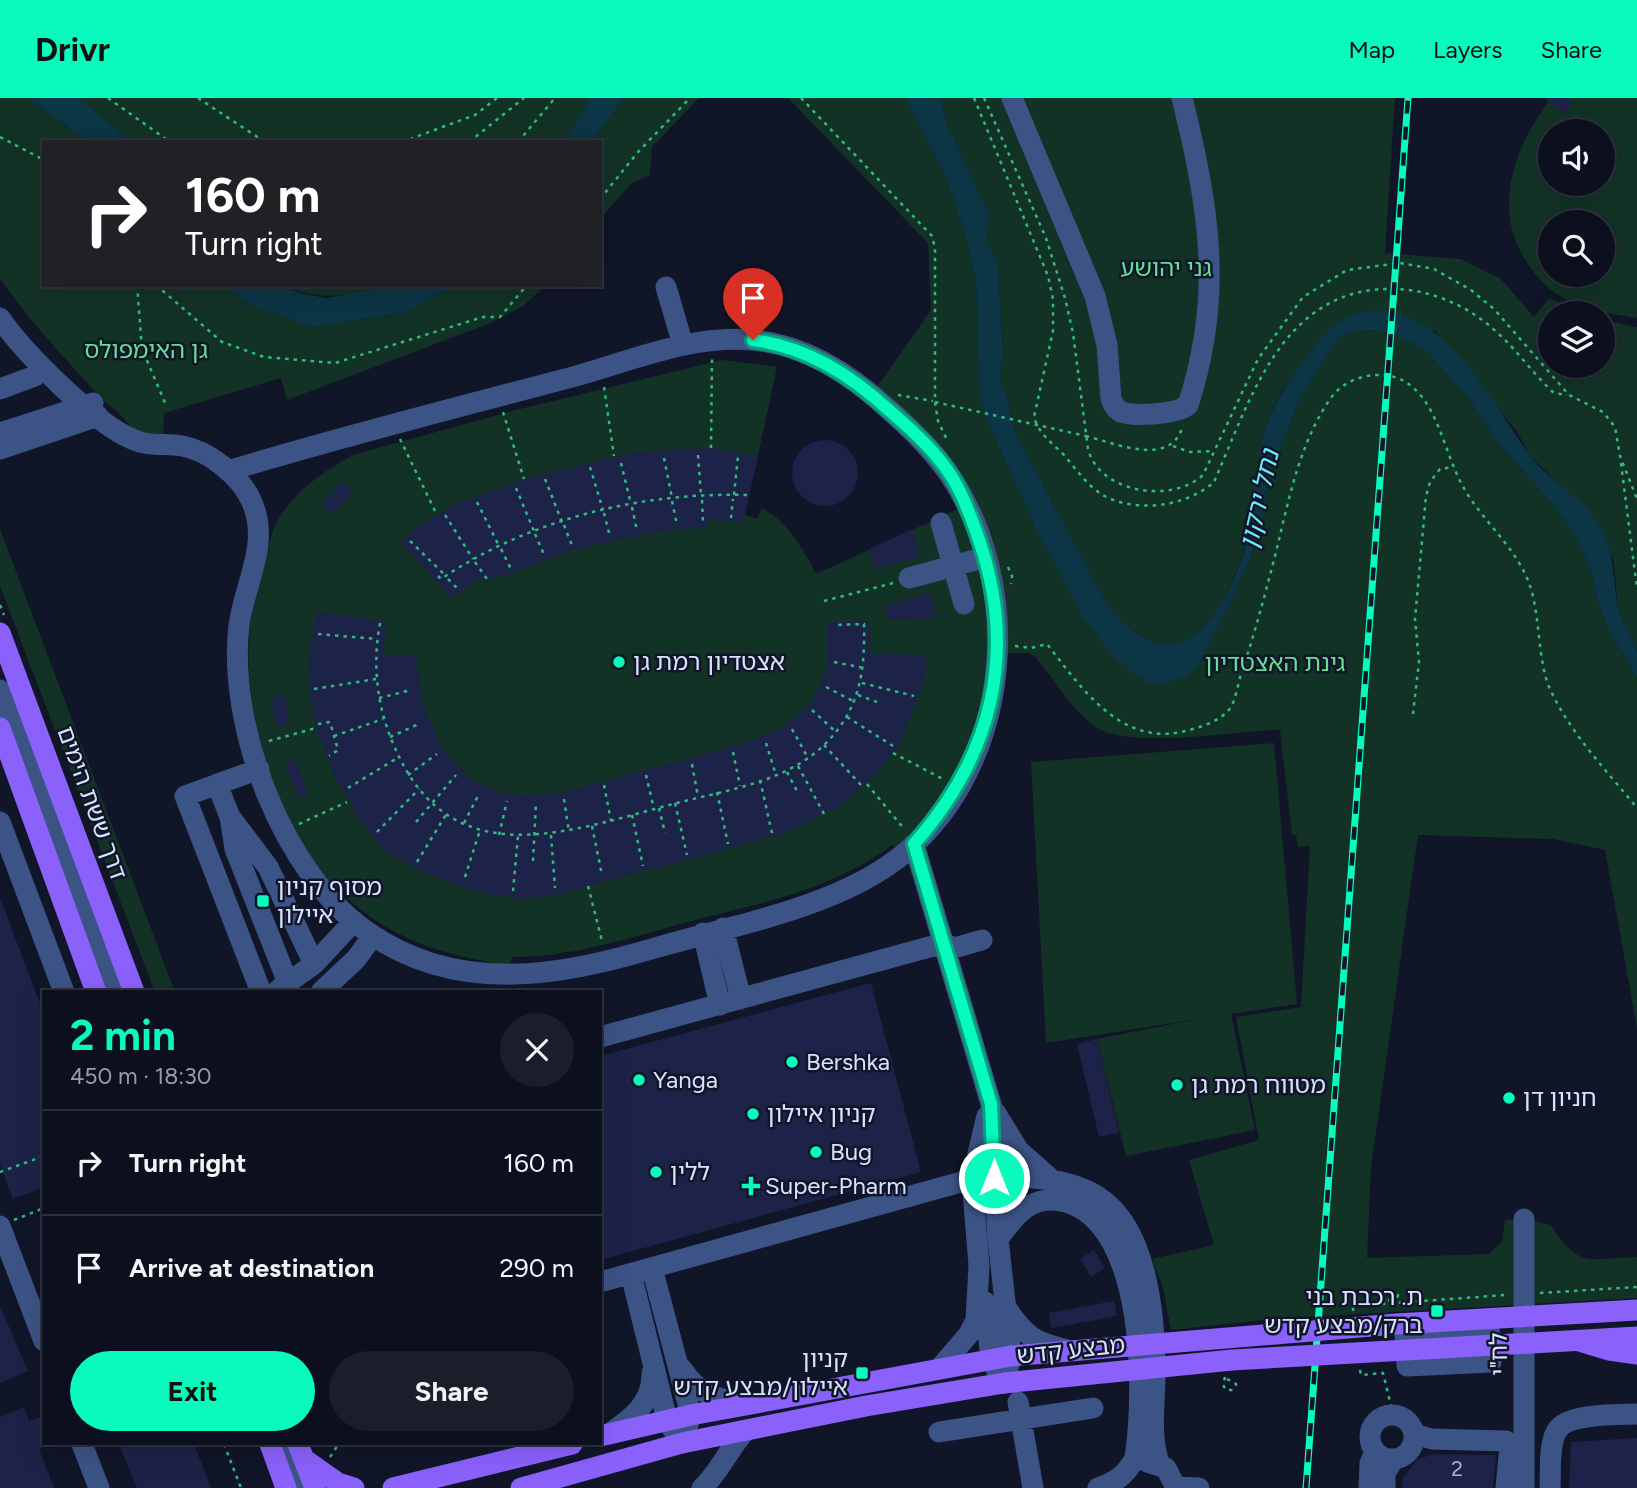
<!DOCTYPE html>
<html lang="en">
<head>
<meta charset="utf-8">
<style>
  body { margin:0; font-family:Figtree,"Noto Sans Hebrew",sans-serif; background:#1a1e2b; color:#f1f3f6; height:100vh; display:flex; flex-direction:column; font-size:26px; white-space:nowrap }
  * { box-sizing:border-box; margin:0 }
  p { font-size:23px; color:#9a9da4 }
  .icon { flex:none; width:38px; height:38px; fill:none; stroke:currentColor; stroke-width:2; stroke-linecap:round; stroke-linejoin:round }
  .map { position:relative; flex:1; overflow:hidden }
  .side { position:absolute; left:42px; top:892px; width:560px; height:455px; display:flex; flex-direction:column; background:#0c101e; border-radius:0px; box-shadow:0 7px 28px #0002,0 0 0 2px #2c303c }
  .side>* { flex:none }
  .banner { position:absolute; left:42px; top:42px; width:560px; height:147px; border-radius:0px; box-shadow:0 7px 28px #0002,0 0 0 2px #2c303c; background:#202124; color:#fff; overflow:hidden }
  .fabs { position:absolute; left:1538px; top:21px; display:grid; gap:14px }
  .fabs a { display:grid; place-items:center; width:77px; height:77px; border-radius:50%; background:#0c101e; box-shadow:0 7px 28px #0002,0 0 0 2px #2c303c; font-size:35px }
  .pin { position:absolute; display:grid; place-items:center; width:60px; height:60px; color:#fff; margin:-72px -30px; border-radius:50% 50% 50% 0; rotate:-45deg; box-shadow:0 0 7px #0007 }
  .pin .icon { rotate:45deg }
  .me { position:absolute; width:77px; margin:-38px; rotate:0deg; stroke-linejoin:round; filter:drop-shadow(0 0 5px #0008) }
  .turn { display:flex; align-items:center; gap:24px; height:147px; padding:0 28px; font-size:32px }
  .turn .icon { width:91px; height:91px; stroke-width:2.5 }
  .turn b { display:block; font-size:49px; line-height:60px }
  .round { display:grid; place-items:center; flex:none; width:74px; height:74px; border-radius:37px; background:#1a1e2b }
  .headline { display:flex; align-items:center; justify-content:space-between; height:119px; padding:0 28px }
  h1 { font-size:42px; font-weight:700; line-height:52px; color:#08fabd }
  .button { display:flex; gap:14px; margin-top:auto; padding:14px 28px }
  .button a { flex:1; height:80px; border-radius:42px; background:#08fabd; color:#111; font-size:28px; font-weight:700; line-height:80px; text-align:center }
  .button a+a { background:#1a1e2b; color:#f1f3f6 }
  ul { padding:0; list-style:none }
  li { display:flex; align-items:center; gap:21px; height:105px; padding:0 28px; border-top:2px solid #2c303c }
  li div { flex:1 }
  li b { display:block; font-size:26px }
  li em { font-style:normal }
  header { display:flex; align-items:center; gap:42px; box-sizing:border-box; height:98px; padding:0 35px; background:#08fabd; color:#111 }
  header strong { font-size:33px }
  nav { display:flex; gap:38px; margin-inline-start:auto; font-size:24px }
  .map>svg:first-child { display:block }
  .green { fill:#133226; fill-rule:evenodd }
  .water { fill:#0c3545 }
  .building { fill:#1d2348 }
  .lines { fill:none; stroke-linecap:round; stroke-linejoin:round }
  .path { stroke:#32b880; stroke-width:2.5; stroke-dasharray:3.5 5; stroke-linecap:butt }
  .minor { stroke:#3c5386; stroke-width:21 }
  .major { stroke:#8b61fc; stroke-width:21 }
  .rail-casing { stroke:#08fabd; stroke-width:7 }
  .rail { stroke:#101528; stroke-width:4.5; stroke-dasharray:13; stroke-linecap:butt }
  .path-bridge { stroke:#32b880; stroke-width:2.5; stroke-dasharray:3.5 5; stroke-linecap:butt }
  .major-bridge { stroke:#8b61fc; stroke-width:21 }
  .route-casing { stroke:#05a27b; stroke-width:18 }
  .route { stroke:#08fabd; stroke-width:12 }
  .poi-dot { fill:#08fabd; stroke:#101528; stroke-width:2.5 }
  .labels { text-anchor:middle; stroke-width:5; stroke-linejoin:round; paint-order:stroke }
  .number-label { font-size:21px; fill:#a9b2d0 }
  .park-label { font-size:24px; fill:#64de94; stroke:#101528 }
  .poi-label { font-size:24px; fill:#d8e1fe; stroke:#101528; text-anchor:start }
  .street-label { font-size:24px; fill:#d8e1fe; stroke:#101528 }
  .water-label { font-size:26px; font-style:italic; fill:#68ecfc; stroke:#101528 }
</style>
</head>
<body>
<header>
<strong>Drivr</strong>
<nav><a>Map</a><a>Layers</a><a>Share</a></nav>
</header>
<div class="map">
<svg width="1637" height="1390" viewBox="0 0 1637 1390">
  <rect width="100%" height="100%" fill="#101528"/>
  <!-- green -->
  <path class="green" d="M0,0H28L88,44H44V187H222L248,206L312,229L407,214L455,187H547L523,208L488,226L287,302L281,280L164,315L163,337L157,339L131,330C119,311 111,311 97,296C64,259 27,221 0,180Z
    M79,0H590L564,44H132Z
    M624,0H699L652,49L650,77L632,85L600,121V44H591Z
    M788,0H905L946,79L966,139L976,183L979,296L989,327L1036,431L1084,519L1199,566L1233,500L1258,440L1270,376L1299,303L1337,241L1353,234L1375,232L1396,237L1425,252L1468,300L1499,346L1552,406L1572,433L1590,469L1597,502L1611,537L1637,579V930L1605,752L1553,741L1418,737L1371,1070L1367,1160L1488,1156L1502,1144L1505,1122L1524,1121L1551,1127C1579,1172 1589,1160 1637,1159V1200L1272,1221L1171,1232L1163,1190L1152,1161L1214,1147L1189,1062L1259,1042L1236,919L1301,909L1310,748L1298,749L1296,737H1292L1280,632C1237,632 1127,653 1094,628C1071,611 1054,580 1035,559L1029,555H1006L989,448L877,289L931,212L928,145Z
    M941,0H1395L1385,155L1461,161L1501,181L1534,219L1549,200L1582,215H1550V268H1603V222L1637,229V552L1618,511L1614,465L1597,423L1529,357L1518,335L1435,233L1336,227C1311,255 1282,286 1268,322C1258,350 1259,378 1254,407C1248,447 1222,542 1172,546C1143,548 1118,522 1104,501L1015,334L1005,293L1000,287L1003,253L998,165L987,143L989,116L946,24Z
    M1551,0H1637V220C1612,216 1587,212 1565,201C1548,192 1536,179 1526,163C1491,109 1515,47 1551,0ZM1550,33H1603V86H1550ZM1550,124H1603V177H1550Z
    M280,187H401C360,199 319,204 280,187Z
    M722,262L777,269L745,417L757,421L762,410C789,425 802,449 816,476L960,410L984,491L991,549L983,615L951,691L901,753L892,747C831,793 757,806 684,825C627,841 571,859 512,859L510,868C432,854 380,839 325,778C275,723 244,613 249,540C250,515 259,492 264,468C268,453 270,436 278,422C294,393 324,373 353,357L512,313Z
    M0,431L175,894H155L0,488Z
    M1274,645L1297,906L1231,916L1255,1032L1126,1058L1097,941L1198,921L1046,945L1031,664Z"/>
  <!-- water -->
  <path class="water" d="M28,0H79L132,44H88Z
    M590,0H624L591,44H564Z
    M905,0H941L946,24L989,116L987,143L998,165L1003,254L1000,286L1005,293L1015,334L1104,501C1118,522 1143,548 1171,546C1222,542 1250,445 1255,404C1258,376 1258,347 1269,320C1281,293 1322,228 1351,218C1435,188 1490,302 1529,356C1547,382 1579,396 1597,423C1614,449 1613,480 1618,509C1621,524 1634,538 1637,553C1637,561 1637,571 1637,579L1611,537L1597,502L1590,469L1572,433L1552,406L1499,346L1468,300L1425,252L1396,237L1375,232L1353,234L1337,241L1299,303L1270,376L1258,440L1233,500L1199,566L1188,578L1162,587L1151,586L1135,576L1115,560L1083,519L1036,431L989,327L979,296L976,183L966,139L946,79Z
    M222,187H280L299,195L326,200L401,187H455L407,214L312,229L248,206Z"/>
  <!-- building -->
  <path class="building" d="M1545,0H1566L1573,5L1564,16Z
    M792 375a33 33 0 1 1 66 0a33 33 0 1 1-66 0Z
    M711,350L758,358L743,425L707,421V430L676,431L611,443L574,452L502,479L500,476L486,484L481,479L452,500L401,445L417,429L453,407L524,381L637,354Z
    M342,383L353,395L333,415L321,405Z
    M913,431L920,459L875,471L869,451Z
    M930,495L937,520L888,522L884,508Z
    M317,513L386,524L383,558L416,557L423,608L443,651L470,681L494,693L522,698L561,695L603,684L752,643L780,631L808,609L821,586L828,562V524L869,523L870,555L927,557L924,583L898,649L867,686L838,709L783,736L558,796L524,801L488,796L457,787L413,769L384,752L361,724L334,677L316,630L310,599L309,557Z
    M284,597L290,625L277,628L271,600Z
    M295,661L308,696L298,700L285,665Z
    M0,800L44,916V1089L13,1101L0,1066Z
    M871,885L921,1074L600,1162V958Z
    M1097,941L1119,1034L1099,1039L1077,946Z
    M1094,1152L1105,1170L1091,1179L1080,1161Z
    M1114,1203L1117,1218L1051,1230L1049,1215Z
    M0,1208L28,1273L0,1285Z
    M24,1309L29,1323L44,1318V1349L39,1351L54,1390H0V1319Z
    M1637,1340V1390H1569L1571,1344Z
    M119,1346H194L211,1390H137Z
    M1435,1356L1496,1357L1493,1390H1402L1403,1380L1417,1361Z"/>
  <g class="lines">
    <!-- path -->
    <path class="path" d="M108,0L170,44
      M198,0L265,44
      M801,0L932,138L935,150V304L938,323L948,344
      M974,0L1048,178L1053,201V233L1034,319C1039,336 1052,345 1064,357C1076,371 1086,386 1101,396C1134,416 1186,409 1214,384C1251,300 1283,187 1396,191C1430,192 1466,207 1492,230C1515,249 1532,275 1554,295L1567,297
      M984,0L1046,140L1065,200L1073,235L1088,351C1099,395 1172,406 1203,377L1258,261L1303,199L1347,172L1400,165L1434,171L1471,192L1494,211L1569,297L1603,314L1615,329L1620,358L1637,401
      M0,39L44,62
      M402,44L475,17L497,0
      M469,44L524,0
      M518,44L555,0
      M600,101L638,54L690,0
      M137,187L142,251L166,307
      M156,187L222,244L264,259L335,265L483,219H500L527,187
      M604,289L614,358
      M898,297L933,303
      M503,314L524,381
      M1086,338C1117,346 1172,370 1183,327
      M400,341L437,417
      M1173,348L1190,354L1214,353
      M711,350L712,259
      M698,357L701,397
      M664,360L672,400
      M621,365L631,406
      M1621,365L1637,491
      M590,369L603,412
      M545,381L562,424
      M516,390L534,433
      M734,397L738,358
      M702,402L703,425
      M672,403L677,427
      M477,404L499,448
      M632,409L637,433
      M604,415L610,439
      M445,417L473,461
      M731,420L733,401
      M564,427L573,450
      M535,436L545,459
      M410,443L446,478
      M501,451L512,473
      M475,464L487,481
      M1008,469L1012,478L1011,486
      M438,478L441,481C530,421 641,394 747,397
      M448,481L458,491
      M824,503L893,485
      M0,507L4,517
      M380,525C372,568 377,610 395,650C452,781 572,732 677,705C727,692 786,684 824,647C860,612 865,574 864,526L836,527
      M318,536L377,541
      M1015,548L1031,550L1047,546C1080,588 1119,647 1181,634C1198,630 1221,624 1231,609C1236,600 1238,586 1241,576C1255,535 1266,493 1277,450C1289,400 1300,345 1330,301C1343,282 1368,274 1390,278C1403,280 1414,289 1422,299C1442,325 1448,364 1465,392C1485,426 1519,452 1531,491C1540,520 1538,565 1550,591C1570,635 1607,673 1637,710
      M834,564L864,570
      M862,585L914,598
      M826,589L855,604
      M314,591L376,581
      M858,597L877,604
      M379,600L411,592
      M812,612L836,634
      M1413,616L1419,564L1415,521L1426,398L1430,384L1440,371L1453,369
      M847,619L893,648
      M318,626L330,624L338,652L329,658
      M792,631L808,660
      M334,638L383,621
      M390,639L421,625
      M269,643L316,630
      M766,645L776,677
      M824,647L861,687
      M733,654L740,688
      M893,655L943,681
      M692,666L698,699
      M798,668L824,716
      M787,674L798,695
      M408,677L437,656
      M646,677L654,711
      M760,682L772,735
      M867,686L905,732
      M604,687L611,723
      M348,690L399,659
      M717,694L728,746
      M564,701L569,734
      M675,705L687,757
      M659,710L665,735
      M632,717L643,768
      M416,724L456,677
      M464,725L479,696
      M299,726L347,704
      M592,728L602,777
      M377,734L419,691
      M499,737L507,703
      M551,737L555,790
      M533,763L536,705
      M417,764L447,715
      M465,779L480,732
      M588,788L602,843
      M513,793L518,738
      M182,894L186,888
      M0,1074L44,1058
      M14,1122L44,1110
      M1540,1195L1637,1189
      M1390,1204L1388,1198L1392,1195L1398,1197L1396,1204
      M1353,1213V1208L1505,1197
      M1360,1272L1361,1277L1383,1275L1393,1316
      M1227,1281L1236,1286V1292
      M224,1346L241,1390
      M330,1359L338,1347"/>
    <!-- minor -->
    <path class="minor" d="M1012,0L1095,198L1107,247L1111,301C1113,306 1115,311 1121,314C1135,319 1178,316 1188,307C1224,197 1209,109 1182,0
      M666,189L683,247
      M0,220C23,254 94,325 132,341C148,349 165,345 182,348C208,352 240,378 251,402C271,444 245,484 239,527C227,629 283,776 369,835C459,897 559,878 655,850C739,825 851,808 916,745C1013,652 1023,486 949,376C932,351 910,330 887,310C850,276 804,246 752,242C692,237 633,262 576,278C460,309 343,338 228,373
      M0,291L35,278
      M0,335L93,305
      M0,351L98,318
      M941,425L964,506
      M909,480L986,459
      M0,592L115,894
      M259,671L185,698L261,894
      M217,686L230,719L235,751L288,885
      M231,720L268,769L314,866
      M0,724L64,894
      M914,746L991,1006L998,1141
      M723,830L741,901
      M703,835L720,907
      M278,892L314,866L354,823
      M321,894L356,861L373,838
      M600,939L944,845L954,850L982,842
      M995,1014L1019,1053L1052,1082
      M0,1128L44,1243
      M652,1170L691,1317L682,1345
      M631,1176L667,1322L677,1338
      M600,1184L972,1081C1010,1079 1052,1076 1088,1093C1149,1121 1155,1219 1155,1276C1155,1305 1149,1340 1160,1367
      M985,1204L991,1261L999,1277
      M1007,1211C1026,1239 1034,1244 1067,1252
      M1489,1230L1491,1264L1407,1268L1405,1234Z
      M682,1271C698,1296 717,1302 745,1305
      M939,1271L969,1236L976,1222L979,1168L972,1081L987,1018
      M1004,1285L1011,1258L998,1141C1016,1116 1032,1095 1066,1104C1146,1127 1145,1294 1135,1360C1126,1377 1116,1384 1098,1390
      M1018,1304L1033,1390
      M1370 1339a22 22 0 1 1 44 0a22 22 0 1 1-44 0Z
      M939,1334L1093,1310
      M609,1336C631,1321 653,1305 652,1275
      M1414,1336L1432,1341L1506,1343L1510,1347L1506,1390
      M82,1346L99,1390
      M285,1346L301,1390
      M1147,1364L1166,1370L1176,1390
      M1176,1389L1199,1390
      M702,1390C719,1375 729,1350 746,1332
      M1369,1390L1370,1365L1375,1354
      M1385,1390V1375L1394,1361
      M1524,1390V1121
      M1550,1390C1551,1374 1548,1344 1558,1331C1570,1315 1618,1317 1637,1316"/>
    <!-- major -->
    <path class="major" d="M0,535L134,894
      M0,630L96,894
      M1579,1243L1609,1252L1637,1256
      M600,1338L691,1317L1011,1258
      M270,1346L286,1390
      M298,1346L315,1390
      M304,1361L338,1385L354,1390
      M393,1390L572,1346
      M521,1390L682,1345L866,1308L1004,1285"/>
    <defs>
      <path id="rail" d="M1306,1390L1408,0"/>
    </defs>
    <!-- rail casing -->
    <use href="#rail" class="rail-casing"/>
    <!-- rail -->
    <use href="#rail" class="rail"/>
    <!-- path-bridge -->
    <path class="path-bridge" d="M935,304L1086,338
      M1225,1279L1223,1287L1226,1292H1236"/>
    <!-- major-bridge -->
    <path class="major-bridge" d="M1011,1258L1396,1226L1637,1212
      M1004,1285L1232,1262L1637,1239"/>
  </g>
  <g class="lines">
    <defs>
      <path id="route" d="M753,242C807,249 851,277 891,314C913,333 936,354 952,379C964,399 972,421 979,442C1018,555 992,658 914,746L991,1006L994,1080"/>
    </defs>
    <!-- route casing -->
    <use href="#route" class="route-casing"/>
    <!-- route -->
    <use href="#route" class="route"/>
  </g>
  <!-- markers -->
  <g class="poi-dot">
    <circle cx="619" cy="564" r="7"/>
    <rect x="256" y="796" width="14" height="14" rx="3.5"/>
    <circle cx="792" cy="964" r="7"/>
    <circle cx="639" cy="982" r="7"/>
    <circle cx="1177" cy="987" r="7"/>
    <circle cx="1509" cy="1000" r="7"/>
    <circle cx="753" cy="1016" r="7"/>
    <circle cx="816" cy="1054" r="7"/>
    <circle cx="656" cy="1074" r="7"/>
    <path d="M747.5 1077.5h7v7h7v7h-7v7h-7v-7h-7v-7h7z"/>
    <rect x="1430" y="1206" width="14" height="14" rx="3.5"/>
    <rect x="855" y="1268" width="14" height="14" rx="3.5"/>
  </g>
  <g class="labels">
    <!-- number labels -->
    <g class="number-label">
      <text x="1457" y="1378">2</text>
    </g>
    <!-- park labels -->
    <g class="park-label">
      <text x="1166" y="178">גני יהושע</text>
      <text x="146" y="260">גן האימפולס</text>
      <text x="1275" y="573">גינת האצטדיון</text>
    </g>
    <!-- poi labels -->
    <g class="poi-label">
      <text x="633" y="572">אצטדיון רמת גן</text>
      <text x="277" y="797">מסוף קניון<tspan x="277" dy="28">איילון</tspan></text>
      <text x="806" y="972">Bershka</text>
      <text x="653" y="990">Yanga</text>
      <text x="1191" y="995">מטווח רמת גן</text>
      <text x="1523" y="1008">חניון דן</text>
      <text x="767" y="1024">קניון איילון</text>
      <text x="830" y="1062">Bug</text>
      <text x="670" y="1082">ללין</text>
      <text x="765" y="1096">Super-Pharm</text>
      <text x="1423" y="1207" text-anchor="end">ת. רכבת בני<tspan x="1423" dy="28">ברק/מבצע קדש</tspan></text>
      <text x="848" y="1269" text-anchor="end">קניון<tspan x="848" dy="28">איילון/מבצע קדש</tspan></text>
    </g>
    <!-- street labels -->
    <g class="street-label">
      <text transform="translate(92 705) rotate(70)" y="8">דרך ששת הימים</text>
      <text transform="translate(1071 1252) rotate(-6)" y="8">מבצע קדש</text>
      <text transform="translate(1499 1256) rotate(-91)" y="8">לח"י</text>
    </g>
    <!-- water labels -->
    <g class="water-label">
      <text transform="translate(1259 401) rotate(-77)" y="9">נחל ירקון</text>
    </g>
  </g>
</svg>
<div class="fabs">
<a><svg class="icon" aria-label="sound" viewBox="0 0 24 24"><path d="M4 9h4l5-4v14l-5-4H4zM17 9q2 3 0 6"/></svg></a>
<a><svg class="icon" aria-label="search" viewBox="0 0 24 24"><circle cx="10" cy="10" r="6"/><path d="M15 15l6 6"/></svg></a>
<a><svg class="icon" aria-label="layers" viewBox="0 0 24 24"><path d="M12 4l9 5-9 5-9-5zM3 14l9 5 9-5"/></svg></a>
</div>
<div class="pin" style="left:753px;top:242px;background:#d93025"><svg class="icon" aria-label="arrive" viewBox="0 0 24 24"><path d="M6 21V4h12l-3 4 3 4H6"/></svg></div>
<svg class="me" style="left:994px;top:1080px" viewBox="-20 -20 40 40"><circle r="17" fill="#08fabd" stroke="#fff" stroke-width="3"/><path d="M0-11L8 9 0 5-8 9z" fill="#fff"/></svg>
<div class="banner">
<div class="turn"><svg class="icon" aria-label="right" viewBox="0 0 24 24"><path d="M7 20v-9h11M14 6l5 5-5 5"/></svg><div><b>160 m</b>Turn right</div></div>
</div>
<section class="side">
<div class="headline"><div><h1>2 min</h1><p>450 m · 18:30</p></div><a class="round"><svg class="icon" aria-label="close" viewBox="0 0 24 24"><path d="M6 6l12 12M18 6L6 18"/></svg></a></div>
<ul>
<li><svg class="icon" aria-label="right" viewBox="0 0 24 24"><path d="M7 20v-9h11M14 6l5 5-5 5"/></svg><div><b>Turn right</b></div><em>160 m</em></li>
<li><svg class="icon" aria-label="arrive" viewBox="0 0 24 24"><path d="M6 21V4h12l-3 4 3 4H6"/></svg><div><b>Arrive at destination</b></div><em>290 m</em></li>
</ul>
<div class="button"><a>Exit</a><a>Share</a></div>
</section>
</div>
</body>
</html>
